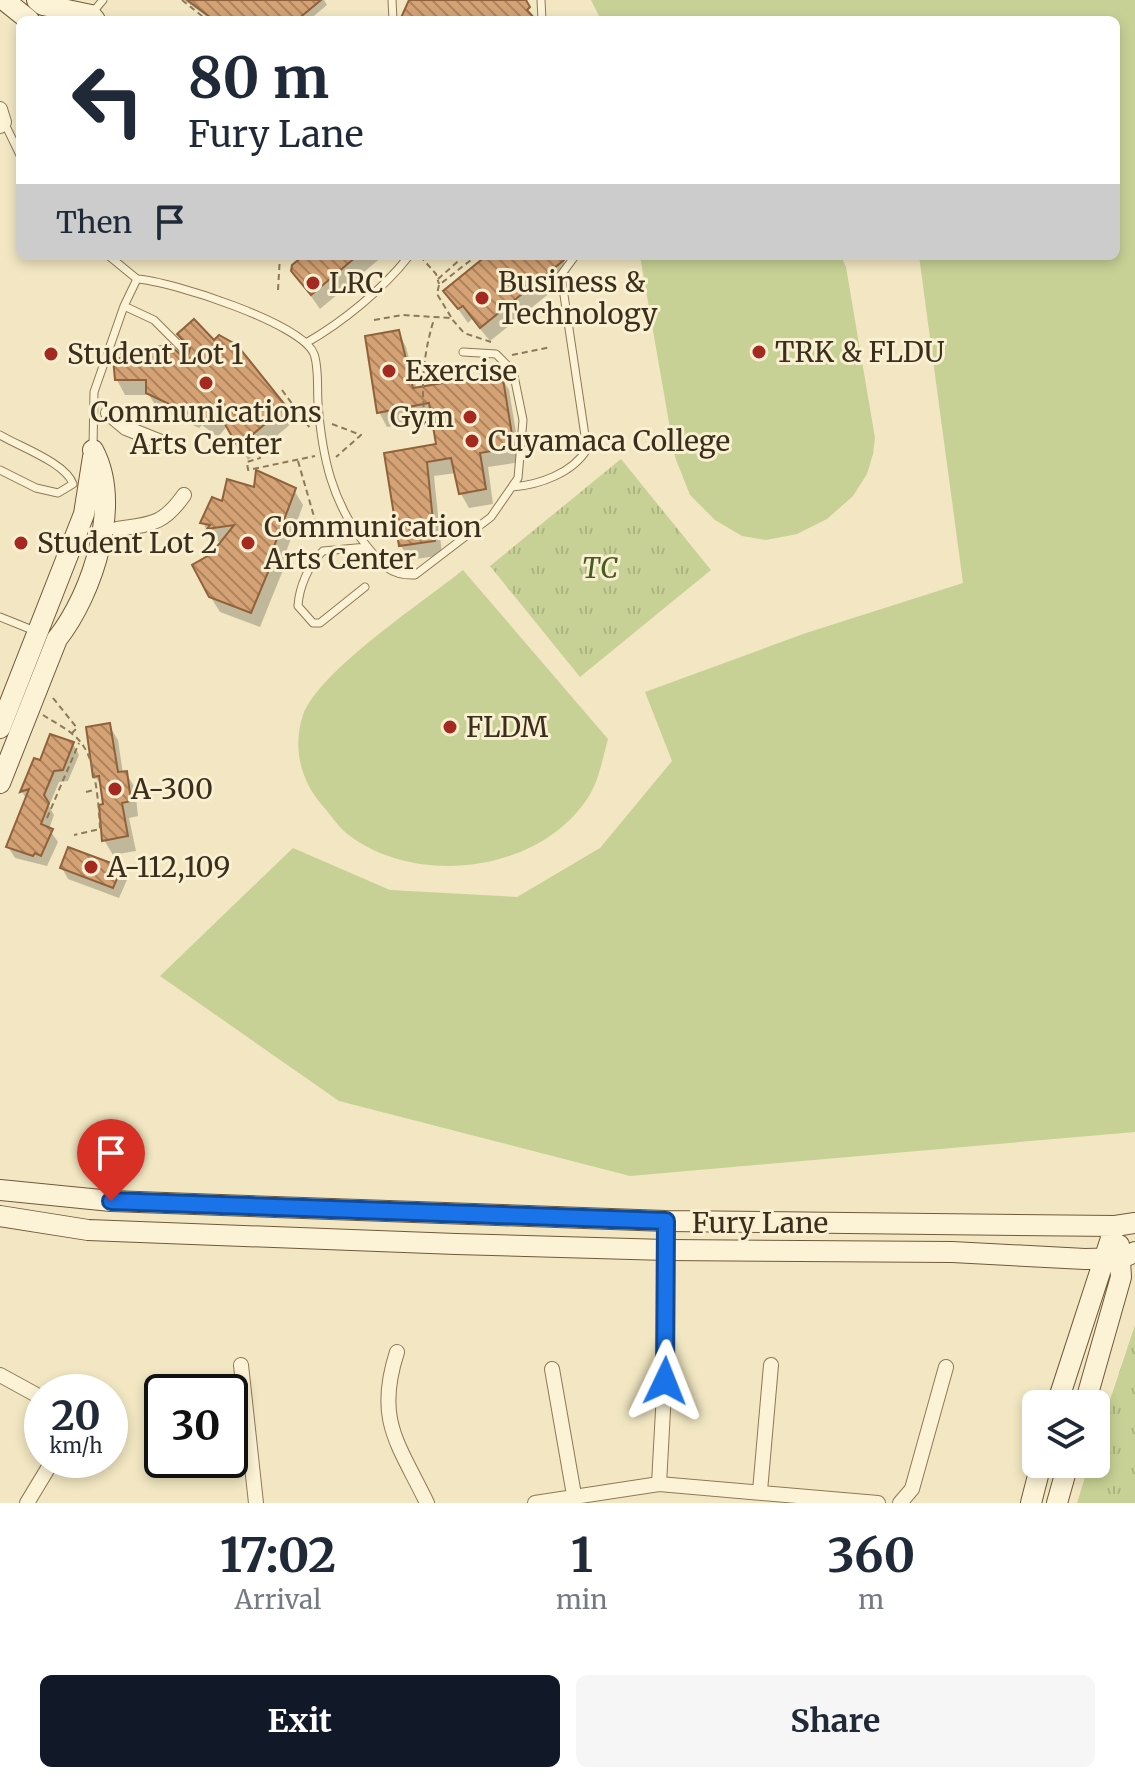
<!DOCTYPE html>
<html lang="en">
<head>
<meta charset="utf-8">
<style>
  body { margin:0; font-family:Merriweather,serif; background:#f6f6f7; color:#1f2937; height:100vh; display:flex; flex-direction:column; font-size:30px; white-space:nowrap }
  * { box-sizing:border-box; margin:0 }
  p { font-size:26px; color:#747a83 }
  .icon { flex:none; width:44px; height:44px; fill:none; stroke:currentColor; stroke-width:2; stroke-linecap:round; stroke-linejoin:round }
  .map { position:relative; height:1503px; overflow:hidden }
  .drawer { display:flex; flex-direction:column; background:#fff; flex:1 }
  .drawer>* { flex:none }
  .guide { position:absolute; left:16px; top:16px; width:1104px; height:244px; border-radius:12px; box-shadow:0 4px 12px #0003; background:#fff; color:#1f2937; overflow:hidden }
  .controls { position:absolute; left:1022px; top:1390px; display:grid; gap:16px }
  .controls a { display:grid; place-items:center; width:88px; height:88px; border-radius:12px; background:#fff; box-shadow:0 4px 12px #0003; font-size:40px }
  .speed { position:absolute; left:24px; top:1374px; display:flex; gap:16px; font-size:40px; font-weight:700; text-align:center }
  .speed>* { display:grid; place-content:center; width:104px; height:104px; border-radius:50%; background:#fff; box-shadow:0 4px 12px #0003; line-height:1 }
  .speed small { font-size:20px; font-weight:400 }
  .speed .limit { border:4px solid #111; border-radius:12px; background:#fff; color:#111 }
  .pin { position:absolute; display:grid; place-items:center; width:68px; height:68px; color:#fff; margin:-82px -34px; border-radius:50% 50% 50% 0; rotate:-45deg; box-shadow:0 0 8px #0007 }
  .pin .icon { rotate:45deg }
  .me { position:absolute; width:88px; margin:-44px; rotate:2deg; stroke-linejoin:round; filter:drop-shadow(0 0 6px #0008) }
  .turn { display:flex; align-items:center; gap:28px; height:168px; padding:0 40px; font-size:36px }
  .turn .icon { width:104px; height:104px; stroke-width:2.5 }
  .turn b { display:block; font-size:56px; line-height:68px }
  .then { display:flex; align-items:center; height:76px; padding:0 40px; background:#0003; gap:16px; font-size:30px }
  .eta { display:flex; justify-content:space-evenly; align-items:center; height:136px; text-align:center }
  .eta b { font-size:48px; font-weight:700; line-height:56px }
  .primary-button { display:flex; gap:16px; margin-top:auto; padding:16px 40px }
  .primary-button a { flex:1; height:92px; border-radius:12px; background:#111827; color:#fff; font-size:32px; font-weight:700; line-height:92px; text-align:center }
  .primary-button a+a { background:#f6f6f7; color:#1f2937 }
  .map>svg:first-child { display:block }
  .grass { fill:#c7d195 }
  .park { fill:url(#park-tufts) }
  .shadow { fill:#0003 }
  .building { fill:url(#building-back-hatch); stroke:#90623b; stroke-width:2 }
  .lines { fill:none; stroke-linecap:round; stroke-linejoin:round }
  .lane-casing { stroke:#8e7857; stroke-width:9 }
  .street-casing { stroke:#8e7857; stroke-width:16 }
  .secondary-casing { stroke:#70593a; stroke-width:22 }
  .path { stroke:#8e7857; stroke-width:2; stroke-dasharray:6 4; stroke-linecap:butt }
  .lane { stroke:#fcf3d6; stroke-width:7 }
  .street { stroke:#fcf3d6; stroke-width:14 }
  .secondary { stroke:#fcf3d6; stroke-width:20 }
  .route-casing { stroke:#114b97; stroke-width:20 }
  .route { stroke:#1a73e8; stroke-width:14 }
  .poi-dot { fill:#a32921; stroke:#f9f0d2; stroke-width:3 }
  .labels { text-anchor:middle; stroke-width:6; stroke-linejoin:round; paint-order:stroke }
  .poi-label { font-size:28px; fill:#3c2e1d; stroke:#f9f0d2; text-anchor:start }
  .park-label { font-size:28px; font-style:italic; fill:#495b21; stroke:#f9f0d2 }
  .street-label { font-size:28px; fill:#3c2e1d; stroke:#f9f0d2 }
</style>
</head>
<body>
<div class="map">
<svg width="1135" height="1503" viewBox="0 0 1135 1503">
  <defs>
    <pattern id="park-tufts" width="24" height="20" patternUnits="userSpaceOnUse" patternTransform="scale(2)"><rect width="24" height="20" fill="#c7d195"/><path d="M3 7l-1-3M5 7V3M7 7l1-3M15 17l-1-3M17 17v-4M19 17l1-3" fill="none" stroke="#acb480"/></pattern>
    <pattern id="building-back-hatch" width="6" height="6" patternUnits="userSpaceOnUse" patternTransform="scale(2)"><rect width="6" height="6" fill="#d4a274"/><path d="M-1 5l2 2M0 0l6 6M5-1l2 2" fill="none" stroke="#ad845f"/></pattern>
  </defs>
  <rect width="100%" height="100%" fill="#f2e7c2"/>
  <!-- grass -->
  <path class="grass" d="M591,0H1135V1132L630,1176L339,1101L160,976L293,848L390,890L517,897L600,848L672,761L645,692L806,633L963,583L919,256H1116V20H601Z
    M640,256H841L846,267L875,438L873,454L867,474L853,496L827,519L797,534L766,540L742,536L715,520L690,495L675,457Z
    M463,570L608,739C603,757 599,780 589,796C541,873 415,888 346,833C337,825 330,814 322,805C301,781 292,748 303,715C319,671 423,602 463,570Z"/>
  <!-- park -->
  <path class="park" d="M621,459L711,570L580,677L490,566Z
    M1135,1325V1503H1077L1089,1464H1096V1442Z"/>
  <!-- shadow -->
  <path class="shadow" d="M184,0H324L327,5L309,20H211Z
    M301,256H383L320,309L293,271L302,259Z
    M489,256H561L571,276L490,341L472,319L468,323L446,292Z
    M398,332L406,347L417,390L500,375L509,390L521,462L488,467L493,504L469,508L461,494L456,473L434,476L442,555L410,560L401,546L386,455L438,446L434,418L387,427L379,412Z
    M180,334L235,346L293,422L248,460L228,425L218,437L202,425L199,428L157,408L149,395H125L117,380L124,360L169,347L187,359L190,352Z
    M255,490H294L303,505L281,566L283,570L260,627L220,612L210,596L212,556L222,543L211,538L203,523L223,504Z
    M109,725L118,740L123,774L126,773L135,788L138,816L129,818L136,851L113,855L104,840L105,805L103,789L95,776Z
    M73,744L79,755L68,781L59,782L49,806L54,815L49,829L58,842L47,866L15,858L8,847L27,800L22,792L35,761L42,762Z
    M62,868L121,869L127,880L119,898L68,879Z"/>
  <!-- building -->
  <path class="building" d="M187,0H321L297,20H214Z
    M409,0H526L530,7L527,10L536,20H400Z
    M303,256H357L311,295L291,271L292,265Z
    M486,256H563L564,260L480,328L463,306L458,309L443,291Z
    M194,319L214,340L219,335L237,345L286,406L238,447L218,412L209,423L193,411L190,414L146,393V380H115L113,358H122L121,352L170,345L182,356L188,355L190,348L177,334Z
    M399,330L413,388L502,373L514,447L480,453L486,489L459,494L451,458L427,462L435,541L399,546L384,453L436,444L429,403L377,413L365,336Z
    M256,470L296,488L272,552L276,553L251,613L209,597L192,565L211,554L234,525L207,529L210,525L200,523L212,497L222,501L227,479L254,487Z
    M110,723L118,772L127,771L131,801L122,803L128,836L102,841L99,805L103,804L99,776L93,777L86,727Z
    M50,734L74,742L63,770L54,771L44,795L49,803L41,824L53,829L41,856L35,853L33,856L6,847L29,789L20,792L34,758L40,760Z
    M68,847L122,867L113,888L60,868Z"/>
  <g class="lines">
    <defs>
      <path id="lane" d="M392,0L393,20
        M541,0L542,20
        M92,13L103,0
        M4,122L20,155
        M137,279C170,281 302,323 314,354C319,368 317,389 318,403C322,457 332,503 366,545C381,564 390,576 415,575L491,517L518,478L523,420L513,371L496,354L463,352
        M124,306L154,320L184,350
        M306,343C343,322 383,289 409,256
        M0,435C20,447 66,463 73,484L58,493L36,488L0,470
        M93,448L94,392L124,306L137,279L109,256
        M512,487C539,485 573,473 587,449L561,275L575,256
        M365,587L320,623H313L298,606C299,587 309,564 323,551L367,547
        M0,617L35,631"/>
      <path id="street" d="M0,109L4,122L0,126
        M108,413L126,428L171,446
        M117,529C151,524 163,525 184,495
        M397,1352C375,1420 398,1443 427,1503
        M241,1365L256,1503
        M552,1369L574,1495
        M0,1375L42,1398
        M659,1484L666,1355V1221
        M760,1491L771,1365
        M27,1503L53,1460
        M535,1503L659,1484L878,1503
        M900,1503L912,1489L946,1367"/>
      <path id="secondary" d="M4,0L29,20
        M37,0L43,5L91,15L95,20
        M0,728L84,514L93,457
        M0,783L57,639C93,593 122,504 93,450
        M0,1190L111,1201L666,1221L1115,1226L1135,1223
        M0,1216L88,1230L456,1244L666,1250L952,1252L1085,1259L1122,1258L1135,1252
        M1057,1404L1115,1226
        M1085,1404L1121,1277L1119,1245
        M1031,1503L1041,1464
        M1057,1503L1068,1464"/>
    </defs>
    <!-- lane casing -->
    <use href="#lane" class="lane-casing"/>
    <!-- street casing -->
    <use href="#street" class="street-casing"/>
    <!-- secondary casing -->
    <use href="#secondary" class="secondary-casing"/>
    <!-- path -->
    <path class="path" d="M182,0L207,20
      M420,256L436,274L439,284
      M438,279L464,256
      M278,290L280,256
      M451,317L437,294L439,285L476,256
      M374,320L402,315L451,318L464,333L491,342
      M512,355L551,347
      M282,390L310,428
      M332,424L361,435L336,457
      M426,427C420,389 423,355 434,319
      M234,452L259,450L260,458L247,462L248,470L315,456
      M298,461L315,520
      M53,698L77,728L72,733
      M43,715C57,724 75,732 84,747C96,764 99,808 100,829L74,835
      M86,792L94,790
      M47,818L79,743"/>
    <!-- lane -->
    <use href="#lane" class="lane"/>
    <!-- street -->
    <use href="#street" class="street"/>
    <!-- secondary -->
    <use href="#secondary" class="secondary"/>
  </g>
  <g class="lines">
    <defs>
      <path id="route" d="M111,1201L666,1221L665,1381"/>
    </defs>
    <!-- route casing -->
    <use href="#route" class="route-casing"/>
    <!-- route -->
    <use href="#route" class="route"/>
  </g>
  <!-- markers -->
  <g class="poi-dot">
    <circle cx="313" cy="283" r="8"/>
    <circle cx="482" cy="298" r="8"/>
    <circle cx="759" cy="352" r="8"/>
    <circle cx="51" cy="354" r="8"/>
    <circle cx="389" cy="371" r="8"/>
    <circle cx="206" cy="383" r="8"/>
    <circle cx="470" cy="417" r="8"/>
    <circle cx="472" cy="441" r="8"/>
    <circle cx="21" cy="543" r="8"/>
    <circle cx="248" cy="543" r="8"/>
    <circle cx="450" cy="727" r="8"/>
    <circle cx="115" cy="789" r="8"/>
    <circle cx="91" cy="867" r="8"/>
  </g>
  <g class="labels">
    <!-- poi labels -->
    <g class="poi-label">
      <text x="498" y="292">Business &amp;<tspan x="498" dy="32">Technology</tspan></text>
      <text x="329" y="293">LRC</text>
      <text x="775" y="362">TRK &amp; FLDU</text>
      <text x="67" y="364">Student Lot 1</text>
      <text x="405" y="381">Exercise</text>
      <text x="206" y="422" text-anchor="middle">Communications<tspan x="206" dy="32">Arts Center</tspan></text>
      <text x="454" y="427" text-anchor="end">Gym</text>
      <text x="488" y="451">Cuyamaca College</text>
      <text x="264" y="537">Communication<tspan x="264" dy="32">Arts Center</tspan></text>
      <text x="37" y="553">Student Lot 2</text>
      <text x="466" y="737">FLDM</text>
      <text x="131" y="799">A-300</text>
      <text x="107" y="877">A-112,109</text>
    </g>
    <!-- park labels -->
    <g class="park-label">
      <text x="600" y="578">TC</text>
    </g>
    <!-- street labels -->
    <g class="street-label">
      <text x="760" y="1233">Fury Lane</text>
    </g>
  </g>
</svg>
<div class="controls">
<a><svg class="icon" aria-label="layers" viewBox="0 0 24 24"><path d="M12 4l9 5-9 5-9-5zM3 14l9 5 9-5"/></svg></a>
</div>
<div class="speed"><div>20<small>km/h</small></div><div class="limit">30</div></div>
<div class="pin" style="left:111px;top:1201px;background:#d93025"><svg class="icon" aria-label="arrive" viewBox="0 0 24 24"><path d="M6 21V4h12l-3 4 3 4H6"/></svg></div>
<svg class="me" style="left:665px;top:1381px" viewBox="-20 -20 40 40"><path d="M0-17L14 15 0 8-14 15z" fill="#1a73e8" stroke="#fff" stroke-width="4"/></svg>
<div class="guide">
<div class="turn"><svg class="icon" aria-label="left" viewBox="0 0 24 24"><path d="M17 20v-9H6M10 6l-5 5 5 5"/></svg><div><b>80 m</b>Fury Lane</div></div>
<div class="then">Then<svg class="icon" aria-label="arrive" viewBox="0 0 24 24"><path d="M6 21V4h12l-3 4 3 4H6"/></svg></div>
</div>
</div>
<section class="drawer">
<div class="eta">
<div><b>17:02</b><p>Arrival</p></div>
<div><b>1</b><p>min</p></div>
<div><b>360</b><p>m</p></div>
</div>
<div class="primary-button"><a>Exit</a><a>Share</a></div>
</section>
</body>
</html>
